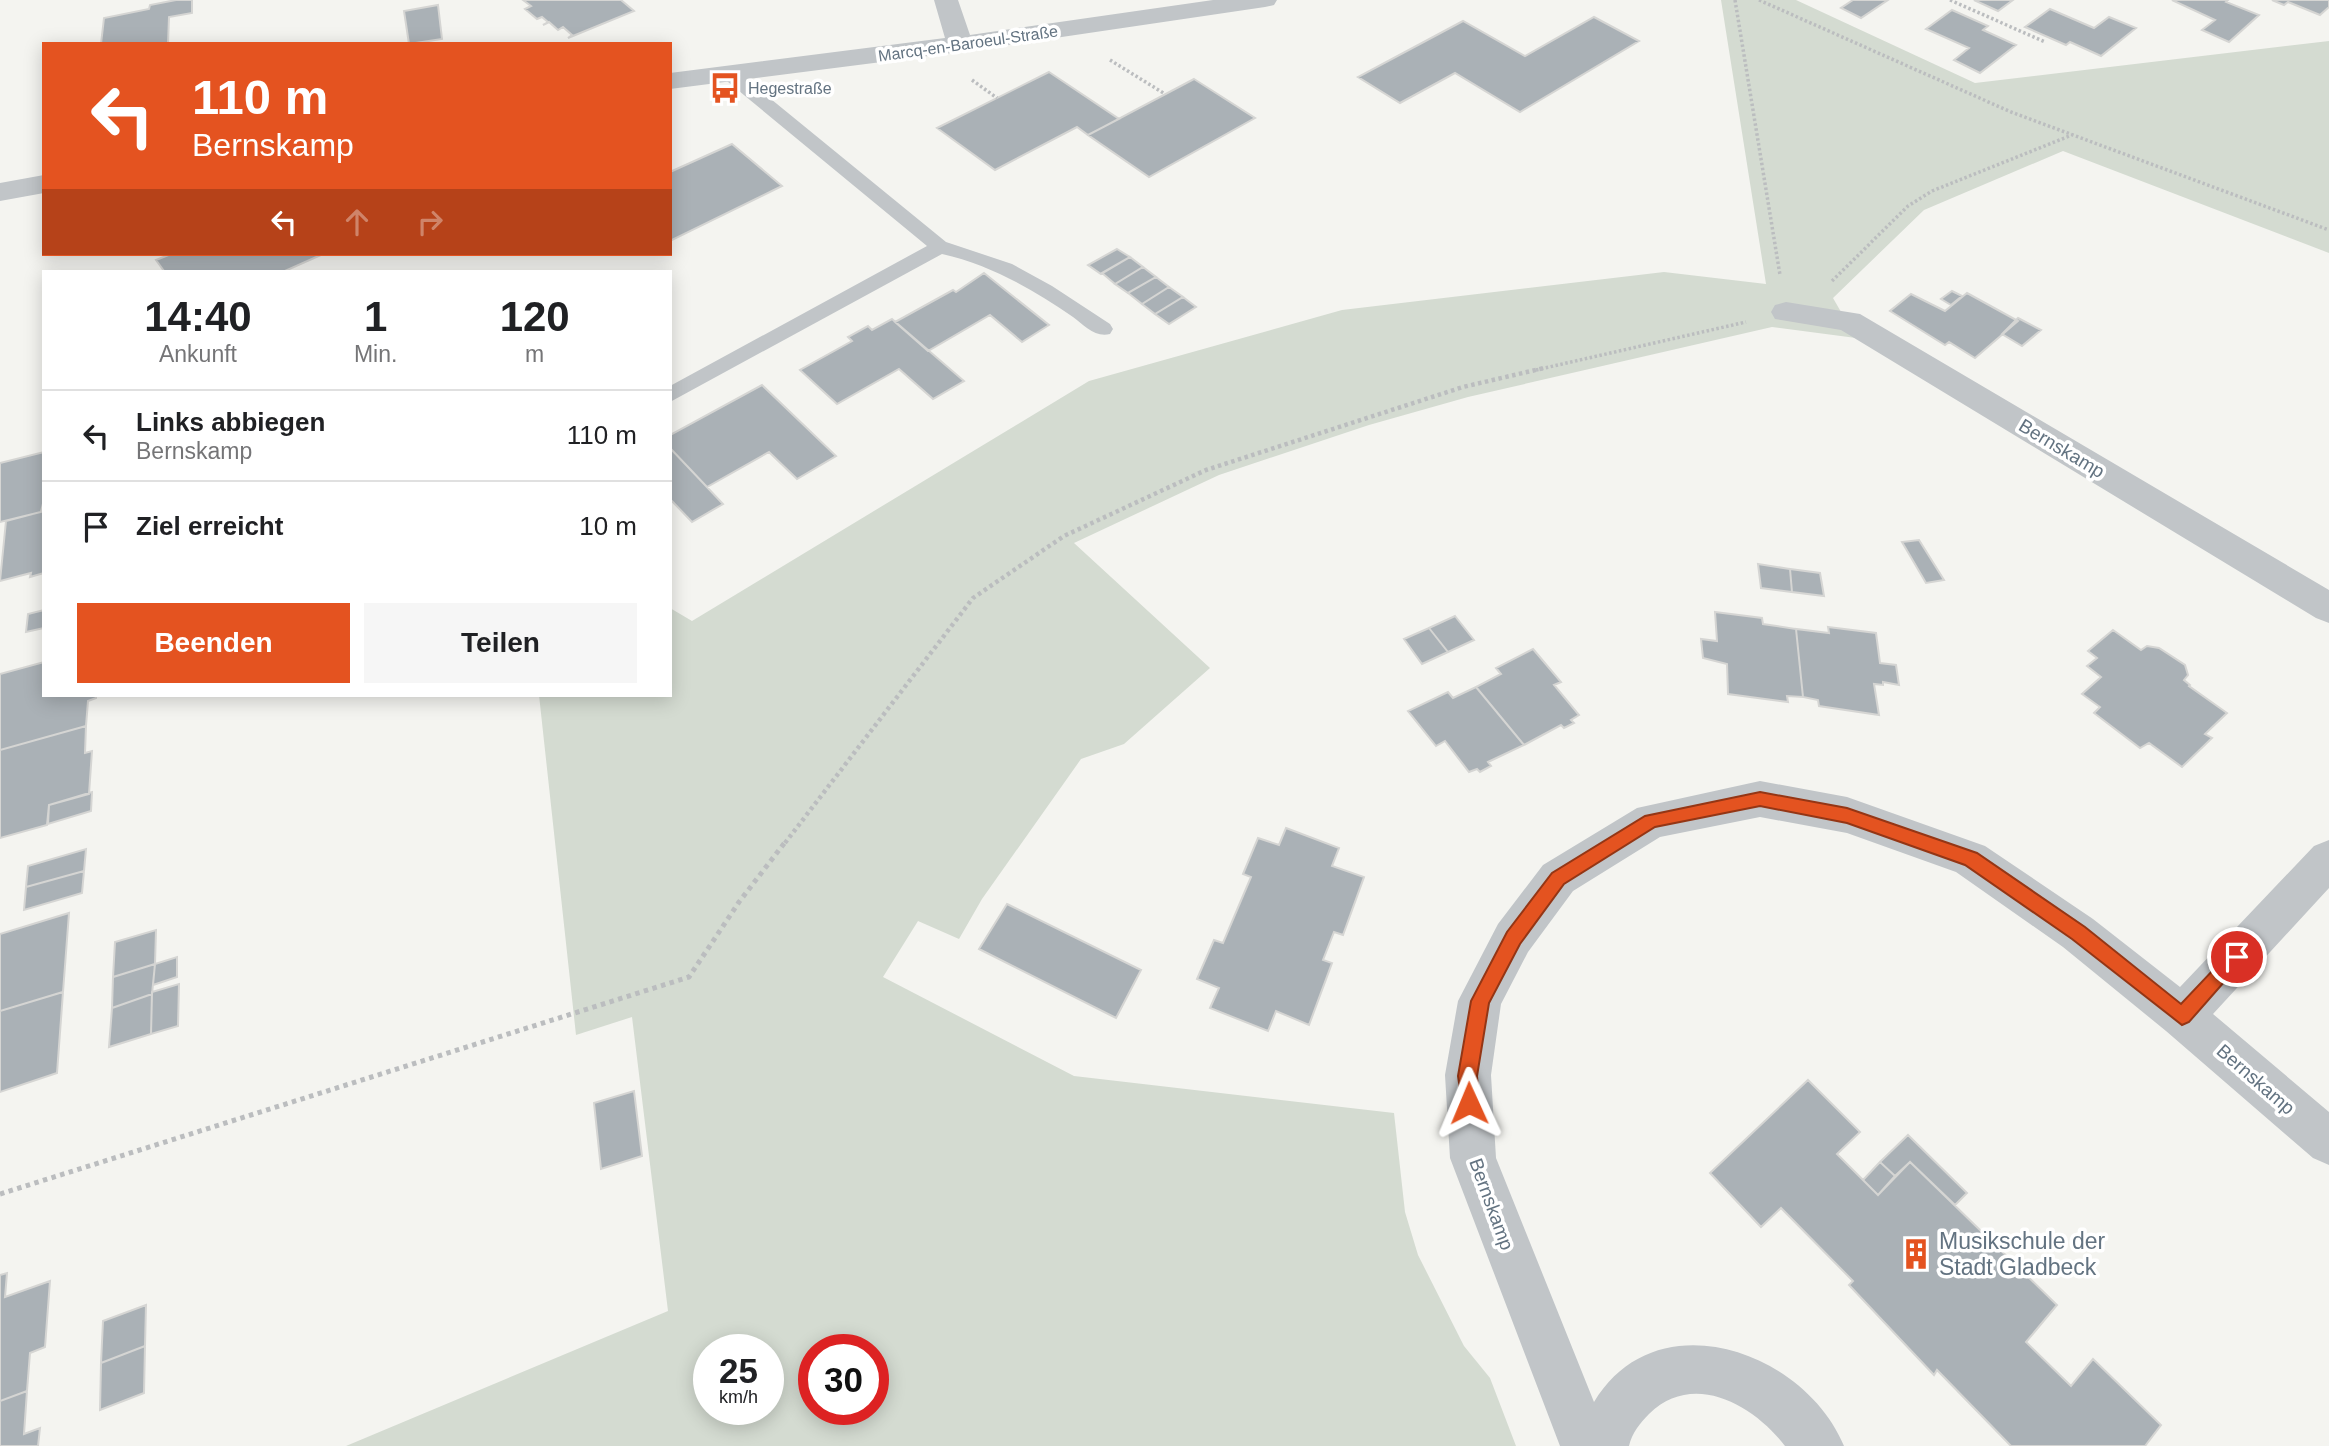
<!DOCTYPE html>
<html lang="de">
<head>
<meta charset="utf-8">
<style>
  body { margin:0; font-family:Arial,sans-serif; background:#f6f6f6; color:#202124; height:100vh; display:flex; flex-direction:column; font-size:26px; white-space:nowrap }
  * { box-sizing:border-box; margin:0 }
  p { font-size:23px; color:#757577 }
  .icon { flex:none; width:38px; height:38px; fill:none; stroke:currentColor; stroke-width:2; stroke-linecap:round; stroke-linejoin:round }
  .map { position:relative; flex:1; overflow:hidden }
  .sheet { position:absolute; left:42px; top:270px; width:630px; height:427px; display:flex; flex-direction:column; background:#fff; border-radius:0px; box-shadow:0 4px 18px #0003 }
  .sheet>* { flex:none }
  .guide { position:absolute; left:42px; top:42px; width:630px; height:214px; border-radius:0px; box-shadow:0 4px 18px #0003; background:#e45320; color:#fff; overflow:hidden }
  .speed { position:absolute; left:693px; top:1334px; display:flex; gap:14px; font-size:35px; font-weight:700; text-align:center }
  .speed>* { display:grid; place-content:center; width:91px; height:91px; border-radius:50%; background:#fff; box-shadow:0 4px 18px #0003; line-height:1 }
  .speed small { font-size:18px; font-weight:400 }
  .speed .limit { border:10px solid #d22; background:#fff; color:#111 }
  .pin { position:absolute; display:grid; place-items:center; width:60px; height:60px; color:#fff; margin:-30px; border:4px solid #fff; border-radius:50%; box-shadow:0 2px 7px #0007 }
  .me { position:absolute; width:77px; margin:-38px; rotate:359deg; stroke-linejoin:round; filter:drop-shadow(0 0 5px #0008) }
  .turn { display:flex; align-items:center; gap:24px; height:147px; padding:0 35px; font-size:32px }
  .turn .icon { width:91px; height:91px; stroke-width:2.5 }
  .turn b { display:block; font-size:49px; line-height:60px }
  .lanes { display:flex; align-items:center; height:66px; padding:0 35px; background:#0003; justify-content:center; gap:35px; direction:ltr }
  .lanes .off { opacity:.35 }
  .eta { display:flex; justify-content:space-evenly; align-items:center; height:119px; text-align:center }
  .eta b { font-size:42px; font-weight:700; line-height:49px }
  .action { display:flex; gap:14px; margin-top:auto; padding:14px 35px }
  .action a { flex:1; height:80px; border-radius:0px; background:#e45320; color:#fff; font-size:28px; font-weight:700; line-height:80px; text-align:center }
  .action a+a { background:#f6f6f6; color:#202124 }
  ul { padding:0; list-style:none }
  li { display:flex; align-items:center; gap:21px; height:91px; padding:0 35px; border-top:2px solid #e0e0e0 }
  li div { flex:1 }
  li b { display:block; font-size:26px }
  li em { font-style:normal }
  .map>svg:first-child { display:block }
  .green { fill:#d4dbd1; fill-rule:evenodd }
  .building { fill:#aab1b6; stroke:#d5d5d3; stroke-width:2 }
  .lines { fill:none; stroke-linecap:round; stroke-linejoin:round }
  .path-far2 { stroke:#bbbdbf; stroke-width:3.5; stroke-dasharray:2.5 2.5; stroke-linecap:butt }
  .path-far1 { stroke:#bbbdbf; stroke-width:4.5; stroke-dasharray:3.5 3.5; stroke-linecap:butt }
  .path { stroke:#bbbdbf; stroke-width:5; stroke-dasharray:4.5 4.5; stroke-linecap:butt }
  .service { fill:#c1c5c8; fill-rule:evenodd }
  .minor { fill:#c1c5c8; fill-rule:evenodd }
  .route { fill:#e45320; stroke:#943615; stroke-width:2 }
  .labels { text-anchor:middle; stroke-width:7; stroke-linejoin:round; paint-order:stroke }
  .far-street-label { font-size:16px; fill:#637381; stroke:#fff }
  .far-poi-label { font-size:16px; fill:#637381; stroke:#fff; text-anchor:start }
  .street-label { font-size:19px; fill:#637381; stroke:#fff }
  .near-poi-label { font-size:23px; fill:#637381; stroke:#fff; text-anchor:start }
</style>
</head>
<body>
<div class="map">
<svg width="2329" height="1446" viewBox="0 0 2329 1446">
  <rect width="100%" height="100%" fill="#f4f4f0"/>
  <!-- green -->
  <path class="green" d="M1721,0H1796L1975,83L2329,41V253L2063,151L1924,210L1833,298L1856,338L1772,327L1468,397L1369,425L1219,475L1074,543L1210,668L1124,744L1081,759L982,899L959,939L918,921L883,977L1074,1076L1394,1113L1405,1212L1418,1255L1464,1346L1490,1378L1516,1446H346L668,1311L632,1017L576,1035L539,695H670V608L692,621L1089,381L1342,310L1664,272L1766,284ZM709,1349H768V1409H709ZM814,1349H873V1409H814Z"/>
  <!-- building -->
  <path class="building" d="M176,0H192V13L169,17L168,44H101L104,18L149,9L150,5Z
    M523,0H621L634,11L568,38L572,35L563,27L558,30L549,22L543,25L548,22L542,17L537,19L525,9L531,6Z
    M1853,0H1888L1861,18L1841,8Z
    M1974,0H2013L1998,11Z
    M2172,0H2228L2226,2L2259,15L2229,42L2202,30L2215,20Z
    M2272,0H2329V7L2320,15L2288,2L2284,5Z
    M438,5L442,39L409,44L404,11Z
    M2050,9L2094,28L2109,17L2136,28L2101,56L2070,42L2066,45L2025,27Z
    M1952,10L1988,26L1983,30L2016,45L1980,73L1954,60L1969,48L1926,29Z
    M1594,17L1639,41L1520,112L1455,73L1400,103L1358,77L1463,21L1525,56Z
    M1049,72L1119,119L1088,135L1077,127L995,170L937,128Z
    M1194,79L1255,118L1149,177L1088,135Z
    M732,144L782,186L670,241V172Z
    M1117,249L1130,257L1101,274L1088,265Z
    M171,254H323L285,271H164L156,260Z
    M1130,257L1143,267L1115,284L1102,273Z
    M1143,267L1156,277L1128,293L1115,284Z
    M984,273L1049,325L1022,342L990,315L928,351L895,322L953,290L956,292Z
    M1156,277L1169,287L1142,304L1128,293Z
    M1169,287L1183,297L1155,314L1142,304Z
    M1952,291L1962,296L1951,305L1941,299Z
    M1967,293L2018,321L1975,358L1949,342L1945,345L1890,311L1911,294L1945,311Z
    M1183,297L1196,307L1169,324L1155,314Z
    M2018,318L2041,330L2022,346L2002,334Z
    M892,319L964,381L933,399L899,369L837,404L800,370L852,341L848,337L868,326L872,330Z
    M762,385L836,456L797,479L769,452L707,487L670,448V435Z
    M670,448L723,504L692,522L670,499Z
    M44,452V499L41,512L0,522V463Z
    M44,511V573L30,577L31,573L0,581L6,521Z
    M1919,540L1944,580L1926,583L1902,542Z
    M1758,564L1790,569L1792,592L1761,588Z
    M1790,569L1820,573L1824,596L1792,592Z
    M44,610V628L26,632L28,614Z
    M1715,612L1762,618L1763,624L1796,629L1803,697L1787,696L1788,702L1728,694L1727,664L1703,658L1701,639L1717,641Z
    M1455,616L1474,640L1448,652L1429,628Z
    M1828,627L1876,633L1880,663L1896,665L1899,685L1883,682V685L1874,684L1879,715L1819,706L1818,700L1803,697L1796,629L1829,633Z
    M1429,628L1448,652L1422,664L1404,639Z
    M2113,630L2141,650L2147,646L2159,648L2185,665L2188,675L2184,680L2190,685L2189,686L2227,713L2205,734L2212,738L2182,767L2149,743L2140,748L2094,713L2100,707L2082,694L2101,677L2087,666L2097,658L2088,651Z
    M1533,649L1561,682L1554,685L1579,715L1571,720L1574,723L1564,728L1561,725L1524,745L1476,687L1501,674L1496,668Z
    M44,662V695H96V698L88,701L86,726L0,750V674Z
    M1476,687L1524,745L1488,762L1491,766L1480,772L1477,769L1469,772L1445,741L1436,746L1408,711L1448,692L1453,698Z
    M86,726L85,753L92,751L89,794L49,805L47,825L0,838V750Z
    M92,792L91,811L48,824L49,805Z
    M1286,828L1339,848L1332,866L1364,877L1343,935L1334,932L1323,960L1332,963L1309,1025L1276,1011L1268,1031L1210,1008L1219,988L1197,979L1214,940L1223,943L1251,877L1243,874L1258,838L1279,845Z
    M86,849L84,871L26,887L28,866Z
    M84,871L82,893L24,910L26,887Z
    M1007,904L1141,970L1116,1018L979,949Z
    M69,913L63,992L0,1011V934Z
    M156,930L155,964L113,977L115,942Z
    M177,957V977L153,985L155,964Z
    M155,964L152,994L112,1008L113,977Z
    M179,984L178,1026L151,1034L152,992Z
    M63,992L57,1073L0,1092V1011Z
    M152,994L151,1034L109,1047L112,1008Z
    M1808,1080L1860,1132L1837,1154L1878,1195L1910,1162L2057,1305L2026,1342L2071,1386L2093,1359L2161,1425L2145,1446H2011L1937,1370L1934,1375L1849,1285L1853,1281L1781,1208L1761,1227L1710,1173Z
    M634,1091L642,1156L601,1169L594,1103Z
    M1908,1135L1967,1193L1955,1205L1910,1162L1895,1176L1880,1162Z
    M1880,1162L1895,1176L1878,1195L1863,1180Z
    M7,1273L5,1297L50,1281L45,1347L30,1353L27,1391L0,1401V1275Z
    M146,1305L145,1346L101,1363L103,1321Z
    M145,1346L144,1393L100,1410L101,1363Z
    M27,1391L24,1434L40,1428L38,1446H0V1401Z"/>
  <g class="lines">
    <!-- path-far2 -->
    <path class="path-far2" d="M1735,0L1780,275
      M1759,0L2011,112L2329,230
      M1950,0L2045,42
      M1110,60L1165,94
      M972,80L997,98
      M1832,281L1908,206L1932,191L2072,135
      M1536,370L1746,322"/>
    <!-- path-far1 -->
    <path class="path-far1" d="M785,843L973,598L1064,536L1206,470L1463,387L1544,368"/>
    <!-- path -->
    <path class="path" d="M0,1194L689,977L739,902L786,841"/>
    <!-- service -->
    <path class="service" d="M728,68L734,69L946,242L1012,264L1052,286L1110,324L1113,329L1110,334C1095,338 1084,325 1073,317C1032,289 991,265 942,254L670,402V386L927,246L722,77L720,73L722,69Z"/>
    <!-- minor -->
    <path class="minor" d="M934,0H958L970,35L1213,0H1277L1274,5L1265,7L960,52L670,89V73L945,38Z
      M44,175V193L0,201V183Z
      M1786,302L1860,314L2329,590V623L2316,618L1841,330L1775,319L1771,312L1775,305Z
      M1760,781L1847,797L1985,846L2093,919L2180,987L2314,846L2329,840V888L2213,1014L2329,1112V1165L2313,1158L2166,1031L2063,947L1956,872L1847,833L1760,817L1660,837L1573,891L1528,952L1501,1004L1491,1075L1496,1158L1594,1402C1656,1298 1805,1351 1844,1446H1785C1754,1405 1693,1370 1649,1414C1640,1423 1632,1433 1629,1446H1560L1450,1158L1445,1075L1458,1001L1498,924L1543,865L1637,808Z"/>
  </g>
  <!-- route -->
  <path class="route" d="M1760,792L1847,808L1977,853L2085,927L2181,1004L2231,951L2237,949L2243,951L2246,957L2189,1022L2182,1025L2072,939L1965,865L1847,823L1760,806L1655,827L1564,884L1520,944L1489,1003L1477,1076L1479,1103L1476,1110L1469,1112L1463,1110L1458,1076L1471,1001L1507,932L1552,873L1645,816Z"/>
  <!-- icons -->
  <defs>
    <symbol id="bus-bare" viewBox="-9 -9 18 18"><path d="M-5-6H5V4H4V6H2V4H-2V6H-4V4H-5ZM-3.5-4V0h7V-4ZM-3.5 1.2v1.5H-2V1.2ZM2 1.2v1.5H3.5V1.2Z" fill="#e45320" stroke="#fff" stroke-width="2.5" paint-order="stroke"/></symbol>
    <symbol id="building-bare" viewBox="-9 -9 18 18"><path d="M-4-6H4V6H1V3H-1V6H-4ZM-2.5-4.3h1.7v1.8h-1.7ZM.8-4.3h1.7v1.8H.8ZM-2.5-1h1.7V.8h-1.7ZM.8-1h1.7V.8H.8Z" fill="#e45320" stroke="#fff" stroke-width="2.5" paint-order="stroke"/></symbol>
  </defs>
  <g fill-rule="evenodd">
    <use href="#bus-bare" x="703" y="66" width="44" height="44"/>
    <use href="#building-bare" x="1894" y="1232" width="44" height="44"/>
  </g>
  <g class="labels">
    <!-- far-street labels -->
    <g class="far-street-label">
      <text transform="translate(968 43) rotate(-8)" y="6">Marcq-en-Baroeul-Straße</text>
    </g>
    <!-- far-poi labels -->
    <g class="far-poi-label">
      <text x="748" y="94">Hegestraße</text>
    </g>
    <!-- street labels -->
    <g class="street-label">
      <text transform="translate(2062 448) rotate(31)" y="7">Bernskamp</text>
      <text transform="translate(2256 1079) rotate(41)" y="7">Bernskamp</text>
      <text transform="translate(1492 1204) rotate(70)" y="7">Bernskamp</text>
    </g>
    <!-- near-poi labels -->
    <g class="near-poi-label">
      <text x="1939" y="1249">Musikschule der<tspan x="1939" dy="26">Stadt Gladbeck</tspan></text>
    </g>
  </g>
</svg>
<div class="speed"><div>25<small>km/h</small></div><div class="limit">30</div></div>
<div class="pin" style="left:2237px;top:957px;background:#d93025"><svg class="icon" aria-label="arrive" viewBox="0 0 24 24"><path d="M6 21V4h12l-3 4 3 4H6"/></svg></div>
<svg class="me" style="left:1469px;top:1103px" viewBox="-20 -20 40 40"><path d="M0-17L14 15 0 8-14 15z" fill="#e45320" stroke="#fff" stroke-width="4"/></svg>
<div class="guide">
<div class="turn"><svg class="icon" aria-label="left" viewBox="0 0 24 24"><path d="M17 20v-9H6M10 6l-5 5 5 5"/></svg><div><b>110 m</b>Bernskamp</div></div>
<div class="lanes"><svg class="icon" aria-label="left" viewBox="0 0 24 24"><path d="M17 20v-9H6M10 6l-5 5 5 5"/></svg><svg class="icon off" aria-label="ahead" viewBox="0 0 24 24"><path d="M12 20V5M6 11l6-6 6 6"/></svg><svg class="icon off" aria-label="right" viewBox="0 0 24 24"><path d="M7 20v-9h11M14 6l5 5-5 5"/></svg></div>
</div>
<section class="sheet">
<div class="eta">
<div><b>14:40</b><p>Ankunft</p></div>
<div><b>1</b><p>Min.</p></div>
<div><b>120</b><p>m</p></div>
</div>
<ul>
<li><svg class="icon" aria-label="left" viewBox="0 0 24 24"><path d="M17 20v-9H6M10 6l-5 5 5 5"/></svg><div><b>Links abbiegen</b><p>Bernskamp</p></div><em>110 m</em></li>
<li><svg class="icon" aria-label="arrive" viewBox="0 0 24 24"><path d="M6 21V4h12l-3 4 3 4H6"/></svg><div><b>Ziel erreicht</b></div><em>10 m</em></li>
</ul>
<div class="action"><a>Beenden</a><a>Teilen</a></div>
</section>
</div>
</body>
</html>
